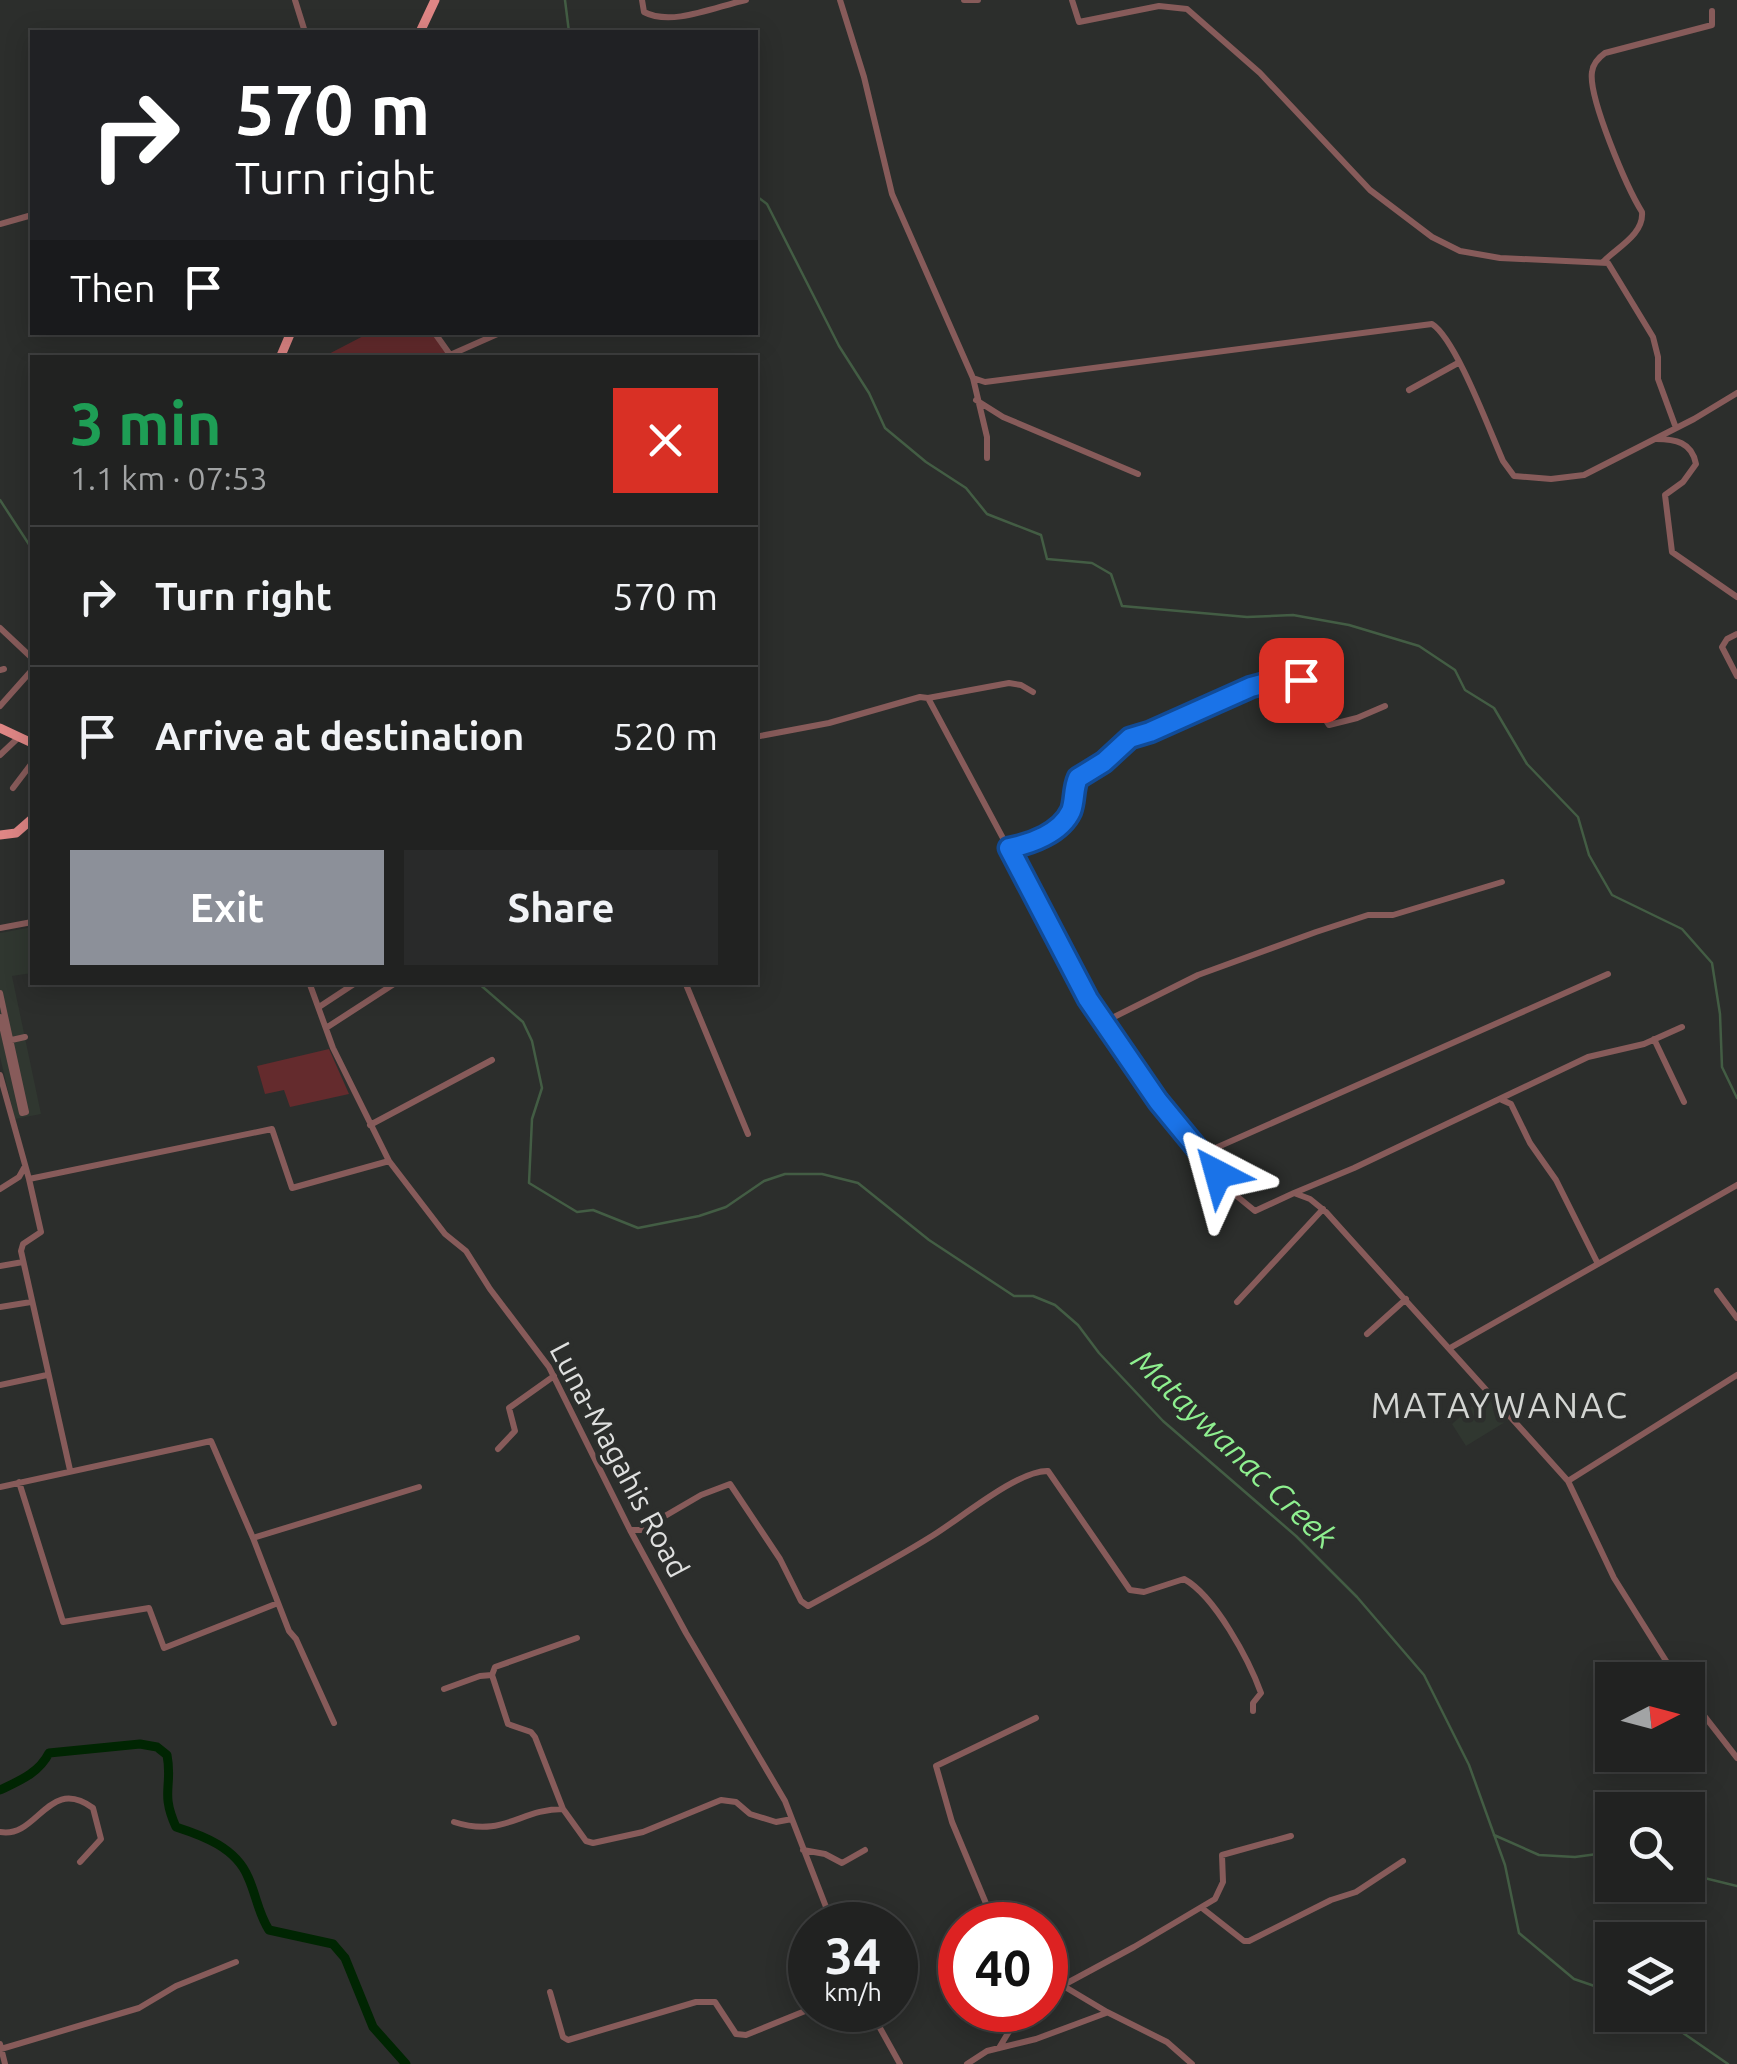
<!DOCTYPE html>
<html lang="en">
<head>
<meta charset="utf-8">
<style>
  body { margin:0; font-family:Ubuntu,sans-serif; background:#292a2a; color:#f1f3f6; height:100vh; display:flex; flex-direction:column; font-size:38px; white-space:nowrap }
  * { box-sizing:border-box; margin:0 }
  p { font-size:32px; color:#a2a4a5 }
  .icon { flex:none; width:55px; height:55px; fill:none; stroke:currentColor; stroke-width:2; stroke-linecap:round; stroke-linejoin:round }
  .map { position:relative; flex:1; overflow:hidden }
  .details { position:absolute; left:30px; top:355px; width:728px; height:630px; display:flex; flex-direction:column; background:#212221; border-radius:0px; box-shadow:0 5px 25px #0003,0 0 0 2px #3e3f3f }
  .details>* { flex:none }
  .top-card { position:absolute; left:30px; top:30px; width:728px; height:305px; border-radius:0px; box-shadow:0 5px 25px #0003,0 0 0 2px #3e3f3f; background:#202124; color:#fff; overflow:hidden }
  .needle { width:65px; rotate:84deg }
  .fabs { position:absolute; left:1595px; top:1662px; display:grid; gap:20px }
  .fabs a { display:grid; place-items:center; width:110px; height:110px; border-radius:0px; background:#212221; box-shadow:0 5px 25px #0003,0 0 0 2px #3e3f3f; font-size:50px }
  .speed { position:absolute; left:788px; top:1902px; display:flex; gap:20px; font-size:50px; font-weight:700; text-align:center }
  .speed>* { display:grid; place-content:center; width:130px; height:130px; border-radius:50%; background:#212221; box-shadow:0 5px 25px #0003,0 0 0 2px #3e3f3f; line-height:1 }
  .speed small { font-size:25px; font-weight:400 }
  .speed .limit { border:15px solid #d22; background:#fff; color:#111 }
  .pin { position:absolute; display:grid; place-items:center; width:85px; height:85px; color:#fff; margin:-42px; border-radius:20px; box-shadow:0 5px 15px #0006 }
  .me { position:absolute; width:110px; margin:-55px; rotate:321deg; stroke-linejoin:round; filter:drop-shadow(0 0 8px #0008) }
  .turn { display:flex; align-items:center; gap:35px; height:210px; padding:0 40px; font-size:45px }
  .turn .icon { width:130px; height:130px; stroke-width:2.5 }
  .turn b { display:block; font-size:70px; line-height:85px }
  .then { display:flex; align-items:center; height:95px; padding:0 40px; background:#0003; gap:20px; font-size:38px }
  .round { display:grid; place-items:center; flex:none; width:105px; height:105px; border-radius:0px; background:#292a2a }
  .head { display:flex; align-items:center; justify-content:space-between; height:170px; padding:0 40px }
  h1 { font-size:60px; font-weight:700; line-height:75px; color:#1e9e55 }
  .action { display:flex; gap:20px; margin-top:auto; padding:20px 40px }
  .action a { flex:1; height:115px; border-radius:0px; background:#8c9099; color:#fff; font-size:40px; font-weight:700; line-height:115px; text-align:center }
  .action a+a { background:#292a2a; color:#f1f3f6 }
  ul { padding:0; list-style:none }
  li { display:flex; align-items:center; gap:30px; height:140px; padding:0 40px; border-top:2px solid #3e3f3f }
  li div { flex:1 }
  li b { display:block; font-size:38px }
  li em { font-style:normal }
  .map>svg:first-child { display:block }
  .built { fill:#303730 }
  .green { fill:#642b2d }
  .lines { fill:none; stroke-linecap:round; stroke-linejoin:round }
  .stream { stroke:#435d44; stroke-width:2.5 }
  .river { stroke:#002502; stroke-width:9 }
  .minor { stroke:#875b5a; stroke-width:6 }
  .major { stroke:#df8685; stroke-width:9 }
  .route-casing { stroke:#114b97; stroke-width:25 }
  .route { stroke:#1a73e8; stroke-width:18 }
  .labels { text-anchor:middle; stroke-width:9; stroke-linejoin:round; paint-order:stroke }
  .street-label { font-size:30px; fill:#dfe0df; stroke:#2c2e2c }
  .water-label { font-size:32px; font-style:italic; fill:#8eef8f; stroke:#2c2e2c }
  .quarter-label { font-size:35px; letter-spacing:2.5px; fill:#d3d5d2; stroke:#2c2e2c }
</style>
</head>
<body>
<div class="map">
<svg width="1737" height="2064" viewBox="0 0 1737 2064">
  <rect width="100%" height="100%" fill="#2c2e2c"/>
  <!-- built -->
  <path class="built" d="M32,927V973L12,976L41,1114L15,1119L0,1057V933Z
    M1486,1394L1510,1419L1466,1446L1452,1424Z"/>
  <!-- green -->
  <path class="green" d="M371,332L434,333L451,358H321Z
    M329,1049L349,1094L290,1107L284,1090L265,1094L257,1066Z"/>
  <g class="lines">
    <!-- stream -->
    <path class="stream" d="M565,0L569,32
      M755,195L767,204L839,346L869,393L885,428L926,462L966,488L987,514L1041,535L1047,559L1092,563L1111,574L1122,606L1247,617L1293,615L1349,625L1419,646L1455,670L1465,690L1494,708L1527,764L1578,817L1589,855L1612,895L1682,929L1712,963L1720,1014L1722,1067L1737,1098
      M0,500L32,549
      M477,982L523,1022L532,1041L542,1088L532,1119L529,1183L577,1212L593,1210L638,1228L699,1216L726,1207L764,1181L785,1174H822L858,1183L929,1240L1014,1296H1033L1055,1305L1078,1325L1099,1353L1163,1421L1296,1536L1357,1597L1424,1675L1469,1765L1505,1865L1519,1933L1574,1979L1612,1992
      M1494,1835L1539,1855L1575,1857L1612,1852
      M1688,1874L1737,1886
      M1657,2015L1728,2064"/>
    <!-- river -->
    <path class="river" d="M0,1790C19,1781 39,1773 49,1753L140,1744L157,1747L167,1755C173,1786 160,1792 176,1827C204,1836 236,1848 248,1877C256,1894 258,1913 269,1930L333,1944L345,1958L373,2027L406,2064"/>
    <!-- minor -->
    <path class="minor" d="M295,0L305,32
      M642,0L644,12C672,27 717,6 746,0
      M840,0L864,77L892,194L973,378L985,382L1432,324C1456,339 1490,432 1503,461L1514,476L1551,479L1584,475L1694,419L1737,393
      M964,0H978
      M1072,0L1079,22L1159,6L1187,9L1260,73L1370,190L1432,237L1460,251L1500,258L1608,263L1653,337L1658,357V379L1676,428
      M0,224L32,215
      M1604,261C1618,247 1644,234 1642,212C1627,188 1588,97 1592,72C1593,63 1598,58 1605,53L1712,25V11
      M434,332L451,356
      M450,355L502,332
      M973,378L987,437V458
      M1409,390L1458,363
      M976,400L1003,417L1138,474
      M1656,439C1675,439 1692,442 1696,464L1683,482L1665,495L1672,552L1737,597
      M0,628L32,658
      M1737,634L1727,639L1722,647L1737,676
      M0,670L4,669
      M928,698L1009,683L1021,685L1033,692
      M0,706L32,670
      M755,737L829,723L920,697L928,698L1089,999L1157,1101L1233,1193L1255,1211L1294,1193L1310,1199L1326,1212L1568,1481L1614,1578L1678,1680
      M0,755L18,738
      M13,788L32,763
      M1009,848C1031,844 1061,833 1070,811C1075,801 1073,789 1078,778L1104,762L1130,738L1150,732L1251,687L1296,675L1329,725L1357,718L1385,706
      M0,928L32,922
      M309,982L333,1048L389,1161L445,1234L466,1251L490,1289L549,1367L630,1530L686,1633L785,1801L833,1925
      M685,982L748,1134
      M0,993L26,1112L22,1113L0,1017
      M319,1007L357,982
      M1104,1022L1198,975L1316,932L1368,915H1393L1502,882
      M326,1028L397,982
      M1654,1039L1684,1102
      M7,1041L25,1037
      M0,1075L29,1179L272,1129L292,1188L389,1161
      M1502,1100L1511,1104L1530,1143L1556,1180L1598,1264
      M370,1125L492,1060
      M1202,1154L1608,974
      M29,1179L41,1232L23,1244L21,1251L70,1470
      M0,1189L19,1177L24,1168
      M1294,1193L1354,1168L1588,1057L1644,1044L1682,1027
      M0,1266L23,1262
      M1717,1291L1737,1318
      M1237,1302L1323,1209
      M0,1307L31,1302
      M1367,1334L1406,1299
      M1450,1348L1737,1185
      M0,1385L47,1375
      M498,1449L515,1431L509,1408L554,1376
      M1568,1481L1737,1375
      M19,1482L63,1622L149,1608L164,1648L278,1603
      M0,1487L211,1441L253,1538L419,1487
      M631,1530H641L701,1495L730,1484L780,1559L801,1601L808,1606C850,1583 892,1561 932,1536C960,1519 1018,1470 1048,1471L1130,1590L1144,1592L1184,1579C1215,1596 1249,1660 1261,1693L1253,1703V1711
      M253,1538L289,1631L296,1639L334,1723
      M492,1675L495,1667L577,1638
      M444,1689L480,1676L492,1675L508,1724L531,1732L535,1737L563,1809
      M1688,1695L1737,1758
      M454,1822C504,1838 520,1809 563,1809L586,1841L593,1843L643,1832L721,1800L736,1802L750,1814L776,1822L792,1819
      M0,1832C38,1839 48,1775 93,1808L101,1839L80,1862
      M803,1850L825,1854L842,1863L865,1850
      M1202,1908L1244,1941H1249L1331,1900L1356,1892L1403,1861
      M995,1925L952,1822L936,1766L1036,1718
      M1045,1975L1107,2012L1167,2042L1192,2064
      M550,1992L563,2037L568,2040L696,2002H715L736,2034L746,2035L810,2009
      M1045,1995L1134,1947L1215,1899L1223,1882L1222,1855L1291,1836
      M870,2010L900,2064
      M0,2044L5,2064
      M999,2048L1022,2010
      M1,2049L139,2008L176,1986L236,1962
      M967,2064L987,2051L1036,2039L1106,2013"/>
    <!-- major -->
    <path class="major" d="M420,32L435,0
      M280,358L291,332
      M0,728L32,743
      M0,835L16,833L32,819"/>
  </g>
  <g class="lines">
    <defs>
      <path id="route" d="M1218,1174L1158,1101L1088,999L1009,848C1031,844 1061,833 1071,811C1075,801 1073,789 1078,778L1104,762L1130,738L1150,732L1251,687L1296,675L1301,680"/>
    </defs>
    <!-- route casing -->
    <use href="#route" class="route-casing"/>
    <!-- route -->
    <use href="#route" class="route"/>
  </g>
  <g class="labels">
    <!-- street labels -->
    <g class="street-label">
      <text transform="translate(619 1460) rotate(62)" y="10">Luna-Magahis Road</text>
    </g>
    <!-- water labels -->
    <g class="water-label">
      <text transform="translate(1234 1449) rotate(44)" y="11">Mataywanac Creek</text>
    </g>
    <!-- quarter labels -->
    <g class="quarter-label">
      <text x="1500" y="1418">MATAYWANAC</text>
    </g>
  </g>
</svg>
<div class="fabs">
<a><svg class="needle" viewBox="-14 -14 28 28"><path d="M0-13l5 13h-10z" fill="#e53935"/><path d="M0 13l5-13h-10z" fill="#a2a4a5"/></svg></a>
<a><svg class="icon" aria-label="search" viewBox="0 0 24 24"><circle cx="10" cy="10" r="6"/><path d="M15 15l6 6"/></svg></a>
<a><svg class="icon" aria-label="layers" viewBox="0 0 24 24"><path d="M12 4l9 5-9 5-9-5zM3 14l9 5 9-5"/></svg></a>
</div>
<div class="speed"><div>34<small>km/h</small></div><div class="limit">40</div></div>
<div class="pin" style="left:1301px;top:680px;background:#d93025"><svg class="icon" aria-label="arrive" viewBox="0 0 24 24"><path d="M6 21V4h12l-3 4 3 4H6"/></svg></div>
<svg class="me" style="left:1218px;top:1174px" viewBox="-20 -20 40 40"><path d="M0-17L14 15 0 8-14 15z" fill="#1a73e8" stroke="#fff" stroke-width="4"/></svg>
<div class="top-card">
<div class="turn"><svg class="icon" aria-label="right" viewBox="0 0 24 24"><path d="M7 20v-9h11M14 6l5 5-5 5"/></svg><div><b>570 m</b>Turn right</div></div>
<div class="then">Then<svg class="icon" aria-label="arrive" viewBox="0 0 24 24"><path d="M6 21V4h12l-3 4 3 4H6"/></svg></div>
</div>
<section class="details">
<div class="head"><div><h1>3 min</h1><p>1.1 km · 07:53</p></div><a class="round" style="background:#d93025;color:#fff"><svg class="icon" aria-label="close" viewBox="0 0 24 24"><path d="M6 6l12 12M18 6L6 18"/></svg></a></div>
<ul>
<li><svg class="icon" aria-label="right" viewBox="0 0 24 24"><path d="M7 20v-9h11M14 6l5 5-5 5"/></svg><div><b>Turn right</b></div><em>570 m</em></li>
<li><svg class="icon" aria-label="arrive" viewBox="0 0 24 24"><path d="M6 21V4h12l-3 4 3 4H6"/></svg><div><b>Arrive at destination</b></div><em>520 m</em></li>
</ul>
<div class="action"><a>Exit</a><a>Share</a></div>
</section>
</div>
</body>
</html>
